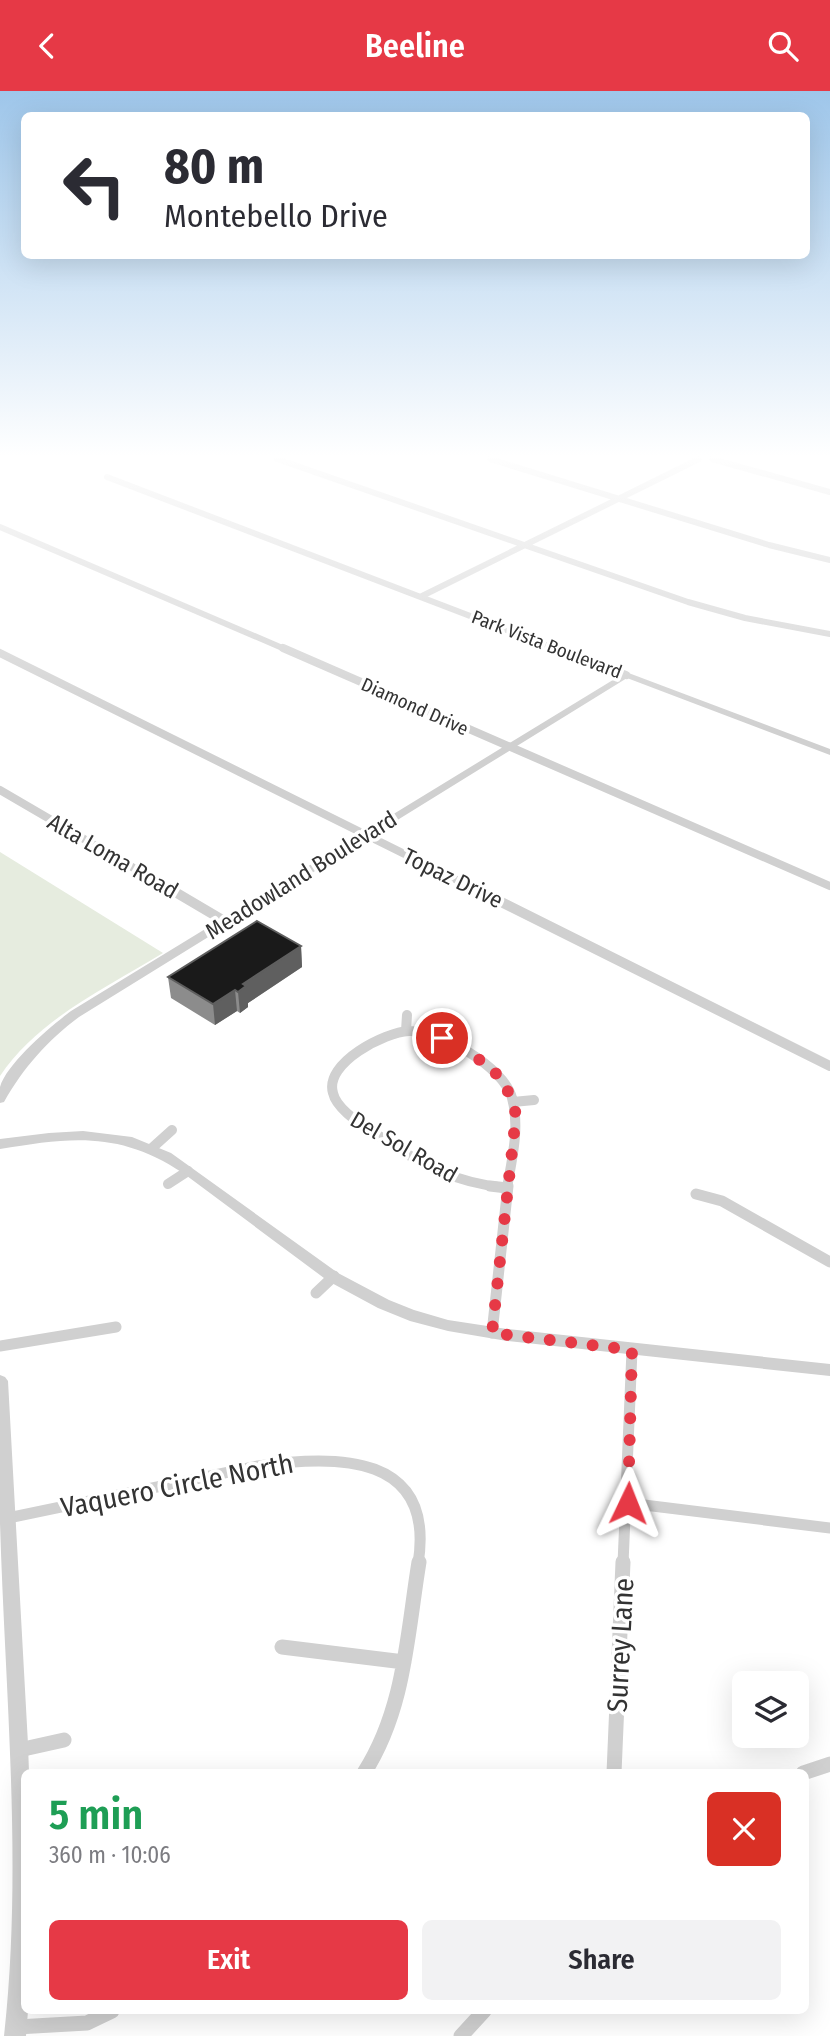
<!DOCTYPE html>
<html lang="en">
<head>
<meta charset="utf-8">
<style>
  body { margin:0; font-family:"Fira Sans Condensed",sans-serif; background:#f2f2f3; color:#2b2b33; height:100vh; display:flex; flex-direction:column; font-size:26px; white-space:nowrap }
  * { box-sizing:border-box; margin:0 }
  p { font-size:23px; color:#7c7c81 }
  .icon { flex:none; width:38px; height:38px; fill:none; stroke:currentColor; stroke-width:2; stroke-linecap:round; stroke-linejoin:round }
  .map { position:relative; flex:1; overflow:hidden }
  .drawer { position:absolute; left:21px; top:1678px; width:788px; height:245px; display:flex; flex-direction:column; background:#fff; border-radius:10px; box-shadow:0 7px 28px #0002 }
  .drawer>* { flex:none }
  .banner { position:absolute; left:21px; top:21px; width:789px; height:147px; border-radius:10px; box-shadow:0 7px 28px #0002; background:#fff; color:#2b2b33; overflow:hidden }
  .controls { position:absolute; left:732px; top:1580px; display:grid; gap:14px }
  .controls a { display:grid; place-items:center; width:77px; height:77px; border-radius:10px; background:#fff; box-shadow:0 7px 28px #0002; font-size:35px }
  .pin { position:absolute; display:grid; place-items:center; width:60px; height:60px; color:#fff; margin:-30px; border:4px solid #fff; border-radius:50%; box-shadow:0 2px 7px #0007 }
  .me { position:absolute; width:77px; margin:-38px; rotate:2deg; stroke-linejoin:round; filter:drop-shadow(0 0 5px #0008) }
  .turn { display:flex; align-items:center; gap:24px; height:147px; padding:0 28px; font-size:32px }
  .turn .icon { width:91px; height:91px; stroke-width:2.5 }
  .turn b { display:block; font-size:49px; line-height:60px }
  .round { display:grid; place-items:center; flex:none; width:74px; height:74px; border-radius:10px; background:#f2f2f3 }
  .headline { display:flex; align-items:center; justify-content:space-between; height:119px; padding:0 28px }
  h1 { font-size:42px; font-weight:600; line-height:52px; color:#1e9e55 }
  .primary-button { display:flex; gap:14px; margin-top:auto; padding:14px 28px }
  .primary-button a { flex:1; height:80px; border-radius:10px; background:#e63946; color:#fff; font-size:28px; font-weight:600; line-height:80px; text-align:center }
  .primary-button a+a { background:#f2f2f3; color:#2b2b33 }
  header { display:flex; justify-content:space-between; align-items:center; height:91px; padding:0 28px; background:#e63946; color:#fff; font-size:32px; font-weight:600 }
  .map>svg:first-child { display:block }
  .green { fill:#e6ecdf }
  .lines { fill:none; stroke-linecap:round; stroke-linejoin:round }
  .minor-far4 { stroke:#d0d0d0; stroke-width:6 }
  .minor-far3 { stroke:#d0d0d0; stroke-width:8 }
  .minor-far2 { stroke:#d0d0d0; stroke-width:10 }
  .minor-far1 { stroke:#d0d0d0; stroke-width:11 }
  .minor { stroke:#d0d0d0; stroke-width:15 }
  .tertiary { fill:#d0d0d0; fill-rule:evenodd }
  .wall { fill:#8c8c8c }
  .shaded-wall { fill:#5f5f5f }
  .building { fill:#1a1a1a; stroke:#5f5f5f; stroke-width:2 }
  .route { stroke:#e63946; stroke-width:12; stroke-dasharray:0 21.6 }
  .labels { text-anchor:middle; stroke-width:7; stroke-linejoin:round; paint-order:stroke }
  .far-street-label { font-size:19px; fill:#333; stroke:#fff }
  .street-label { font-size:23px; fill:#333; stroke:#fff }
  .near-street-label { font-size:28px; fill:#333; stroke:#fff }
</style>
</head>
<body>
<header><svg class="icon" aria-label="back" viewBox="0 0 24 24"><path d="M15 5l-7 7 7 7"/></svg>Beeline<svg class="icon" aria-label="search" viewBox="0 0 24 24"><circle cx="10" cy="10" r="6"/><path d="M15 15l6 6"/></svg></header>
<div class="map">
<svg width="830" height="1945" viewBox="0 0 830 1945">
  <rect width="100%" height="100%" fill="#fff"/>
  <!-- green -->
  <path class="green" d="M0,761L163,862C106,897 38,928 0,985Z"/>
  <g class="lines">
    <!-- minor-far4 -->
    <path class="minor-far4" d="M277,368L688,511L745,527L830,543
      M490,368L769,454L830,469
      M712,368L830,401
      M107,386L559,559
      M0,436L287,559
      M422,505L699,368"/>
    <!-- minor-far3 -->
    <path class="minor-far3" d="M283,557L830,795
      M555,557L626,584
      M0,562L473,797
      M0,699L168,797"/>
    <!-- minor-far2 -->
    <path class="minor-far2" d="M165,795L226,831
      M469,795L830,975
      M406,940L407,924
      M513,1011L534,1009
      M152,1057L172,1039
      M168,1093L188,1080
      M506,1097C453,1091 423,1075 379,1045C365,1035 337,1020 333,1002C324,972 385,941 409,940C440,939 504,976 512,1007C520,1036 512,1068 507,1097"/>
    <!-- minor-far1 -->
    <path class="minor-far1" d="M490,1095L507,1097
      M696,1103L722,1110L830,1171
      M316,1202L334,1185
      M492,1242L508,1095
      M0,1255L116,1236
      M628,1412L830,1437
      M8,1427L258,1375C338,1363 436,1363 418,1473
      M623,1473L632,1259"/>
    <!-- minor -->
    <path class="minor" d="M282,1556L404,1571
      M19,1659L64,1649
      M364,1682C405,1618 407,1544 419,1471
      M614,1682L623,1471
      M803,1682L830,1673
      M17,1936L87,1932L112,1920
      M461,1945L484,1920"/>
    <!-- tertiary -->
    <path class="tertiary" d="M626,581L830,658V664L627,587L79,926C47,950 24,976 4,1011L0,1012C0,1008 0,1000 0,996C7,972 51,935 71,920Z
      M83,1040L132,1046L171,1062L338,1182L389,1209L414,1219L448,1229L507,1238L830,1273V1285L507,1250L448,1240L410,1230L378,1217L328,1190L183,1082C120,1040 71,1046 0,1058V1048L49,1042Z
      M0,1284L5,1286L8,1290L28,1653L29,1682H24V1920H28L26,1945H4C23,1775 5,1602 0,1432C0,1383 0,1333 0,1284Z"/>
  </g>
  <!-- wall -->
  <path class="wall" d="M301,855L302,876L248,912V916L240,922L237,920L215,934L171,907L168,886Z"/>
  <!-- shaded-wall -->
  <path class="shaded-wall" d="M301,855L302,876L248,912V916L240,922L238,901L243,893Z
    M235,899L237,920L215,934L213,913Z"/>
  <!-- building -->
  <path class="building" d="M257,830L301,855L243,893L246,895L238,901L235,899L213,913L168,886Z"/>
  <!-- sky -->
  <linearGradient id="sky" x2="0" y2="1"><stop stop-color="#9ec6ea"/><stop offset="0.57" stop-color="#fff"/><stop offset="1" stop-color="#fff" stop-opacity="0"/></linearGradient>
  <rect width="830" height="640" fill="url(#sky)"/>
  <g class="lines">
    <!-- route -->
    <path class="route" d="M442,947C481,970 505,977 516,1024L492,1242L632,1259L628,1412"/>
  </g>
  <g class="labels">
    <!-- far-street labels -->
    <g class="far-street-label">
      <text transform="translate(547 553) rotate(21)" y="7">Park Vista Boulevard</text>
      <text transform="translate(415 615) rotate(24)" y="7">Diamond Drive</text>
    </g>
    <!-- street labels -->
    <g class="street-label">
      <text transform="translate(113 765) rotate(30)" y="8">Alta Loma Road</text>
      <text transform="translate(301 784) rotate(-32)" y="8">Meadowland Boulevard</text>
      <text transform="translate(453 787) rotate(26)" y="8">Topaz Drive</text>
      <text transform="translate(404 1056) rotate(30)" y="8">Del Sol Road</text>
    </g>
    <!-- near-street labels -->
    <g class="near-street-label">
      <text transform="translate(177 1394) rotate(-11)" y="10">Vaquero Circle North</text>
      <text transform="translate(620 1554) rotate(-87)" y="10">Surrey Lane</text>
    </g>
  </g>
</svg>
<div class="controls">
<a><svg class="icon" aria-label="layers" viewBox="0 0 24 24"><path d="M12 4l9 5-9 5-9-5zM3 14l9 5 9-5"/></svg></a>
</div>
<div class="pin" style="left:442px;top:947px;background:#d93025"><svg class="icon" aria-label="arrive" viewBox="0 0 24 24"><path d="M6 21V4h12l-3 4 3 4H6"/></svg></div>
<svg class="me" style="left:628px;top:1412px" viewBox="-20 -20 40 40"><path d="M0-17L14 15 0 8-14 15z" fill="#e63946" stroke="#fff" stroke-width="4"/></svg>
<div class="banner">
<div class="turn"><svg class="icon" aria-label="left" viewBox="0 0 24 24"><path d="M17 20v-9H6M10 6l-5 5 5 5"/></svg><div><b>80 m</b>Montebello Drive</div></div>
</div>
<section class="drawer">
<div class="headline"><div><h1>5 min</h1><p>360 m · 10:06</p></div><a class="round" style="background:#d93025;color:#fff"><svg class="icon" aria-label="close" viewBox="0 0 24 24"><path d="M6 6l12 12M18 6L6 18"/></svg></a></div>
<div class="primary-button"><a>Exit</a><a>Share</a></div>
</section>
</div>
</body>
</html>
